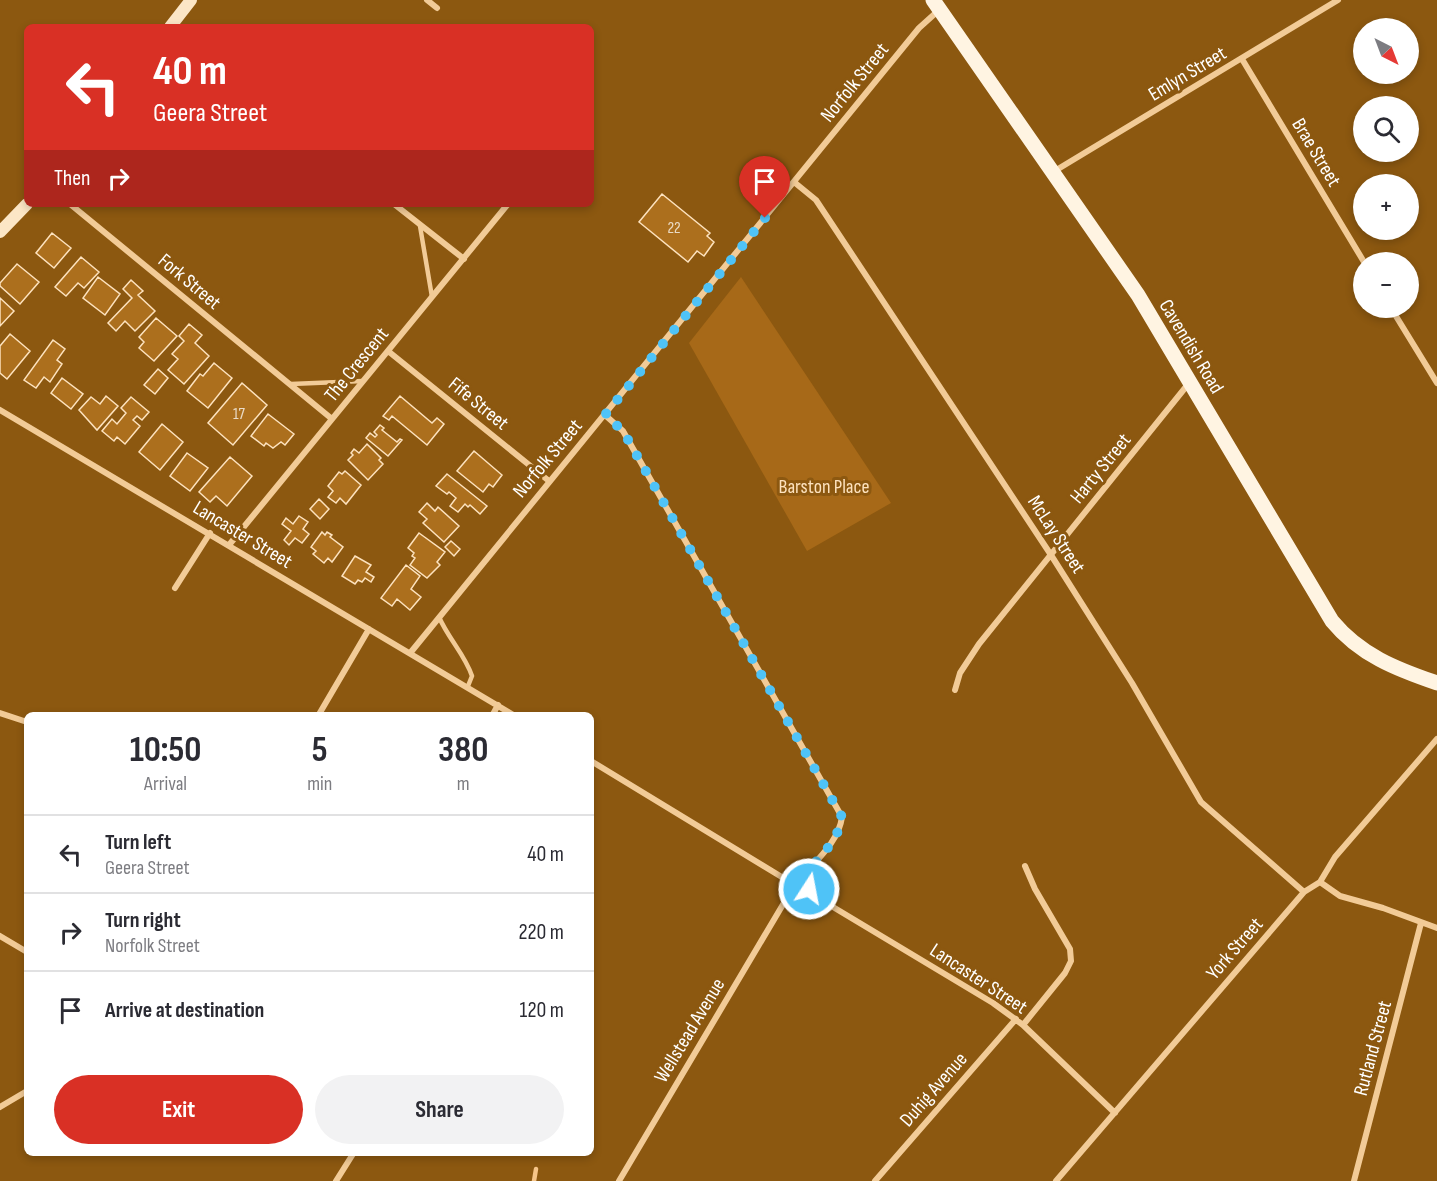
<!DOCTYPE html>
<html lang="en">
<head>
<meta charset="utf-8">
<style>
  body { margin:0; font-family:"Sofia Sans Condensed",sans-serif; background:#f2f2f3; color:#2b2b33; height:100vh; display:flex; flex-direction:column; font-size:22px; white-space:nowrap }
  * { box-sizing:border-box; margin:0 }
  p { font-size:20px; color:#7c7c81 }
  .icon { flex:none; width:33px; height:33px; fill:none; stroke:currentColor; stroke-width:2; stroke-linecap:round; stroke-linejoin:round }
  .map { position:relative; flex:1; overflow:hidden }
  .sheet { position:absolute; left:24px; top:712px; width:570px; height:444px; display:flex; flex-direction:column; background:#fff; border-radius:9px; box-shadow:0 3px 9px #0003 }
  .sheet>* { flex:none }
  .guide { position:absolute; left:24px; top:24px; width:570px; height:183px; border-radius:9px; box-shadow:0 3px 9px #0003; background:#d93025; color:#fff; overflow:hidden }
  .needle { width:39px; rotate:138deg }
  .buttons { position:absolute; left:1353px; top:18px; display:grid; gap:12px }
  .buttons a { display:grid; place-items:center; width:66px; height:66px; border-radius:50%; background:#fff; box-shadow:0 3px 9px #0003; font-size:30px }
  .pin { position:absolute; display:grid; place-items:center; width:51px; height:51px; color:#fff; margin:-62px -26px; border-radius:50% 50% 50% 0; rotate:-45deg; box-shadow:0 0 6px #0007 }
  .pin .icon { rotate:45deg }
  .me { position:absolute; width:66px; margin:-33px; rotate:11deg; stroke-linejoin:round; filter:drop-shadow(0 0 4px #0008) }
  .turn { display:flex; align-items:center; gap:21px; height:126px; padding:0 30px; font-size:27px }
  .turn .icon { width:78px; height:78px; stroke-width:2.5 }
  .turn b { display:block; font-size:42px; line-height:51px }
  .then { display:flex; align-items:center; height:57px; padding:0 30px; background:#0003; gap:12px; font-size:22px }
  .eta { display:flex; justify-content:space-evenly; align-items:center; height:102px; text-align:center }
  .eta b { font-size:36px; font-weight:700; line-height:42px }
  .button { display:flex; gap:12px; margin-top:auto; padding:12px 30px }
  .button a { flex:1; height:69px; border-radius:36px; background:#d93025; color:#fff; font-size:24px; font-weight:700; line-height:69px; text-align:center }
  .button a+a { background:#f2f2f3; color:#2b2b33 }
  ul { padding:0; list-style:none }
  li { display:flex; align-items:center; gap:18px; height:78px; padding:0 30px; border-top:2px solid #e1e1e2 }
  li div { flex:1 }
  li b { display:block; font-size:22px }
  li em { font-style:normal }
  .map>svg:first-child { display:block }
  .green { fill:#a76918 }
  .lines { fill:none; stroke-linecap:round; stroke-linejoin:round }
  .stream { stroke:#f6c589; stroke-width:4.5 }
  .building { fill:#ac6f1d; stroke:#fde2be; stroke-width:1.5 }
  .service { stroke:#f2cb97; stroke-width:4.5 }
  .minor { stroke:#f2cb97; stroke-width:6 }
  .secondary { stroke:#fce6c6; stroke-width:12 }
  .primary { stroke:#fff4e2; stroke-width:15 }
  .route { stroke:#4fc3f7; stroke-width:10; stroke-dasharray:0 18 }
  .labels { text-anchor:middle; stroke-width:6; stroke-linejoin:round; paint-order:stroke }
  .number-label { font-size:16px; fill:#eadbc6 }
  .street-label { font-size:20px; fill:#fff; stroke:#8c5810 }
  .park-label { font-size:20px; fill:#fde2be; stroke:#8c5810 }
</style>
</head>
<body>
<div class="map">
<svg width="1437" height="1181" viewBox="0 0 1437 1181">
  <rect width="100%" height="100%" fill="#8c5810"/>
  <!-- green -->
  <path class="green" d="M741,277L891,503L807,551L689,343Z"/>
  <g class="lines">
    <!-- stream -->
    <path class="stream" d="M534,1181L536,1169"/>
  </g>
  <!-- building -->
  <path class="building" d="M662,194L710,233L707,236L714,242L704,256L697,251L688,262L639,222Z
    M52,233L71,248L54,268L36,253Z
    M81,257L99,272L84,288L78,283L66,296L55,287Z
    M17,264L39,282L20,304L0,286V283Z
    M98,277L120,294L105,315L83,298Z
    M131,280L143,291L138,295L155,311L135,331L125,321L116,331L108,323L132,298L123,289Z
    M0,298L14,311L0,326Z
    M156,318L177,336L154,361L139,348L144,342L139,337Z
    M189,324L202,335L195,343L209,356L184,384L168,370L178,359L172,354L184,341L179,336Z
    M10,334L30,351L7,379L0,373V346Z
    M53,340L65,349L57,360L62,364L50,382L44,377L36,388L24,380Z
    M214,363L232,378L208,408L187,391L200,374L203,376Z
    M158,369L168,378L155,394L144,385Z
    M62,378L83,394L71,409L51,393Z
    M242,383L267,405L233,445L208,423Z
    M106,396L118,406L97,430L79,410L91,397L100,404Z
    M400,396L432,423L437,418L444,424L427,445L392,416L389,420L383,416Z
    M131,397L149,412L142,420L137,416L133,420L140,426L125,444L117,437L114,441L102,431L112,419L117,424L126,413L121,408Z
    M268,414L294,434L285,445L281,442L273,448L266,443L264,446L251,436Z
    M162,424L183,442L160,470L139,452Z
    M380,425L384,428L382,430L397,442L400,439L402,440L388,456L366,438L370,433L375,437L377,435L374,432Z
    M367,444L381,458L379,460L383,464L368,480L348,460L353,455L351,453L354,449L359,453Z
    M474,451L502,475L493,487L489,484L483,492L457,471Z
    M187,453L208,468L190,491L170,476Z
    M230,457L252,476L227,506L216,496L210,502L199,492Z
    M345,471L361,485L346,504L340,498L336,503L328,497L333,491L328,486L339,472L342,474Z
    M447,474L487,506L480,514L470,505L468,507L465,504L458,512L450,506L456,498L449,492L447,494L436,486Z
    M319,499L329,509L320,519L310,509Z
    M427,503L435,511L438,507L459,526L444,542L423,523L427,519L419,512Z
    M299,516L308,522L303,529L309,534L302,543L295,538L289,545L284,540L291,531L282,524L286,518L293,524Z
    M322,532L325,535L327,532L332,535L330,537L343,547L332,562L328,558L324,563L313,554L316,551L311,547Z
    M419,533L445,552L437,562L440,565L427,578L410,565L415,558L412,556L414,553L408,548Z
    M451,541L460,549L454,556L445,547Z
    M355,556L371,565L366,572L374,577L371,582L365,578L362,582L358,580L355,584L342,576Z
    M406,565L420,576L411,589L421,597L410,610L397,599L392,606L381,598Z"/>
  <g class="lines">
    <!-- service -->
    <path class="service" d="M420,226L432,297
      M291,384L363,381
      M439,617C448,638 465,655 472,676L468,686"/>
    <!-- minor -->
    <path class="minor" d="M427,0L437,8
      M1242,59L1364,262
      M1053,172L1338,0
      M794,182L816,200L1051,555L1132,683L1201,802L1304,892
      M70,204L332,419
      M394,204L464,259
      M1391,308L1437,383
      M388,351L549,481
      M0,410L515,716
      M605,415L623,431L842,817C839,840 819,858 804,875
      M229,545L508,204
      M175,588L210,533
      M411,652L919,28L939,10
      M955,690L960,673L979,644L1189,383
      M0,713L27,722
      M318,716L369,629
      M492,716L498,705
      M591,761L785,879
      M783 886a13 13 0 1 1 26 0a13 13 0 1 1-26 0Z
      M1320,882L1340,896L1383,908L1437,928
      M808,892L993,1003L1023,1025L1115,1113
      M0,936L27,952
      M1023,1025L1065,973L1071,961L1070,949L1035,889L1025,866
      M0,1107L27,1091
      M336,1181L353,1154
      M619,1181L788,896
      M875,1181L1016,1019
      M1056,1181L1304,892L1320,882L1335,857L1437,739
      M1354,1181L1421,923"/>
    <!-- secondary -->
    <path class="secondary" d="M170,27L191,0
      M0,232L27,204"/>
    <!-- primary -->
    <path class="primary" d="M933,0L1138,295L1332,621C1360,655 1396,669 1437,683"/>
  </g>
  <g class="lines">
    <!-- route -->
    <path class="route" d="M765,218L605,415L623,431L842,817C839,840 819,858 804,875L809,881V889"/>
  </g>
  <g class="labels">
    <!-- number labels -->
    <g class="number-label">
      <text x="674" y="233">22</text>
      <text x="239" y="419">17</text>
    </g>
    <!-- street labels -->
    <g class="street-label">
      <text transform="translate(1187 73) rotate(-31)" y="7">Emlyn Street</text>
      <text transform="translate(854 82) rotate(-51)" y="7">Norfolk Street</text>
      <text transform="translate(1317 152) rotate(59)" y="7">Brae Street</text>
      <text transform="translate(190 281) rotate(40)" y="7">Fork Street</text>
      <text transform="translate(1192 346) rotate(59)" y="7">Cavendish Road</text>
      <text transform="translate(356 364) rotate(-51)" y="7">The Crescent</text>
      <text transform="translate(479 403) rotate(39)" y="7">Fife Street</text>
      <text transform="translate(547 458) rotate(-50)" y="7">Norfolk Street</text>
      <text transform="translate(1100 468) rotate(-51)" y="7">Harty Street</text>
      <text transform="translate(243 534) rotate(31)" y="7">Lancaster Street</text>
      <text transform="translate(1057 534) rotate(57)" y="7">McLay Street</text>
      <text transform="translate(1234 948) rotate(-49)" y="7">York Street</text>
      <text transform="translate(979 978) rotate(33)" y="7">Lancaster Street</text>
      <text transform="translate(689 1030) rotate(-59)" y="7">Wellstead Avenue</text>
      <text transform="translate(1372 1048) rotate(-75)" y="7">Rutland Street</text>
      <text transform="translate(933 1089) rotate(-49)" y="7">Duhig Avenue</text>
    </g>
    <!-- park labels -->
    <g class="park-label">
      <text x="824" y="493">Barston Place</text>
    </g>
  </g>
</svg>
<div class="buttons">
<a><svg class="needle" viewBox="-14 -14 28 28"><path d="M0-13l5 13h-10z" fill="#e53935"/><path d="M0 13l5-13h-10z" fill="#7c7c81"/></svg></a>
<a><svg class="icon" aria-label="search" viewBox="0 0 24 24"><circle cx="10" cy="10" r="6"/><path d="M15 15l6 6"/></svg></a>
<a>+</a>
<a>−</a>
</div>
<div class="pin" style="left:765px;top:218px;background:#d93025"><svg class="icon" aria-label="arrive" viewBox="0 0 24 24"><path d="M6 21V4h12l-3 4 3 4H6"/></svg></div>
<svg class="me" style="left:809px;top:889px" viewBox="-20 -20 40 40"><circle r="17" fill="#4fc3f7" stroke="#fff" stroke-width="3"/><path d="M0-11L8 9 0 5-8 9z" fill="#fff"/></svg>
<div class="guide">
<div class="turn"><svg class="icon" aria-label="left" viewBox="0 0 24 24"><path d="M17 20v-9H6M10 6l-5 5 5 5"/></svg><div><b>40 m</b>Geera Street</div></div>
<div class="then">Then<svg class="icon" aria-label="right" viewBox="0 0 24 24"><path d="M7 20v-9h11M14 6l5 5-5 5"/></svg></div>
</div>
<section class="sheet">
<div class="eta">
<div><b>10:50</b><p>Arrival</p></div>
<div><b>5</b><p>min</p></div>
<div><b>380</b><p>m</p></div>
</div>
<ul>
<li><svg class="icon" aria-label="left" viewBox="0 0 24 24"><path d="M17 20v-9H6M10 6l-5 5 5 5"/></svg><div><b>Turn left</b><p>Geera Street</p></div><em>40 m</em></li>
<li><svg class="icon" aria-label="right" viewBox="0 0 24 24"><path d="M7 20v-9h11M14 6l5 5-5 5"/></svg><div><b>Turn right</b><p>Norfolk Street</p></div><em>220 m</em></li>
<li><svg class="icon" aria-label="arrive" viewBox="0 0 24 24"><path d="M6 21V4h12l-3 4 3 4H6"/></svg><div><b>Arrive at destination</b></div><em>120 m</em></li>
</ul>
<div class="button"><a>Exit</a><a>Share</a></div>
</section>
</div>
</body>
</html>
